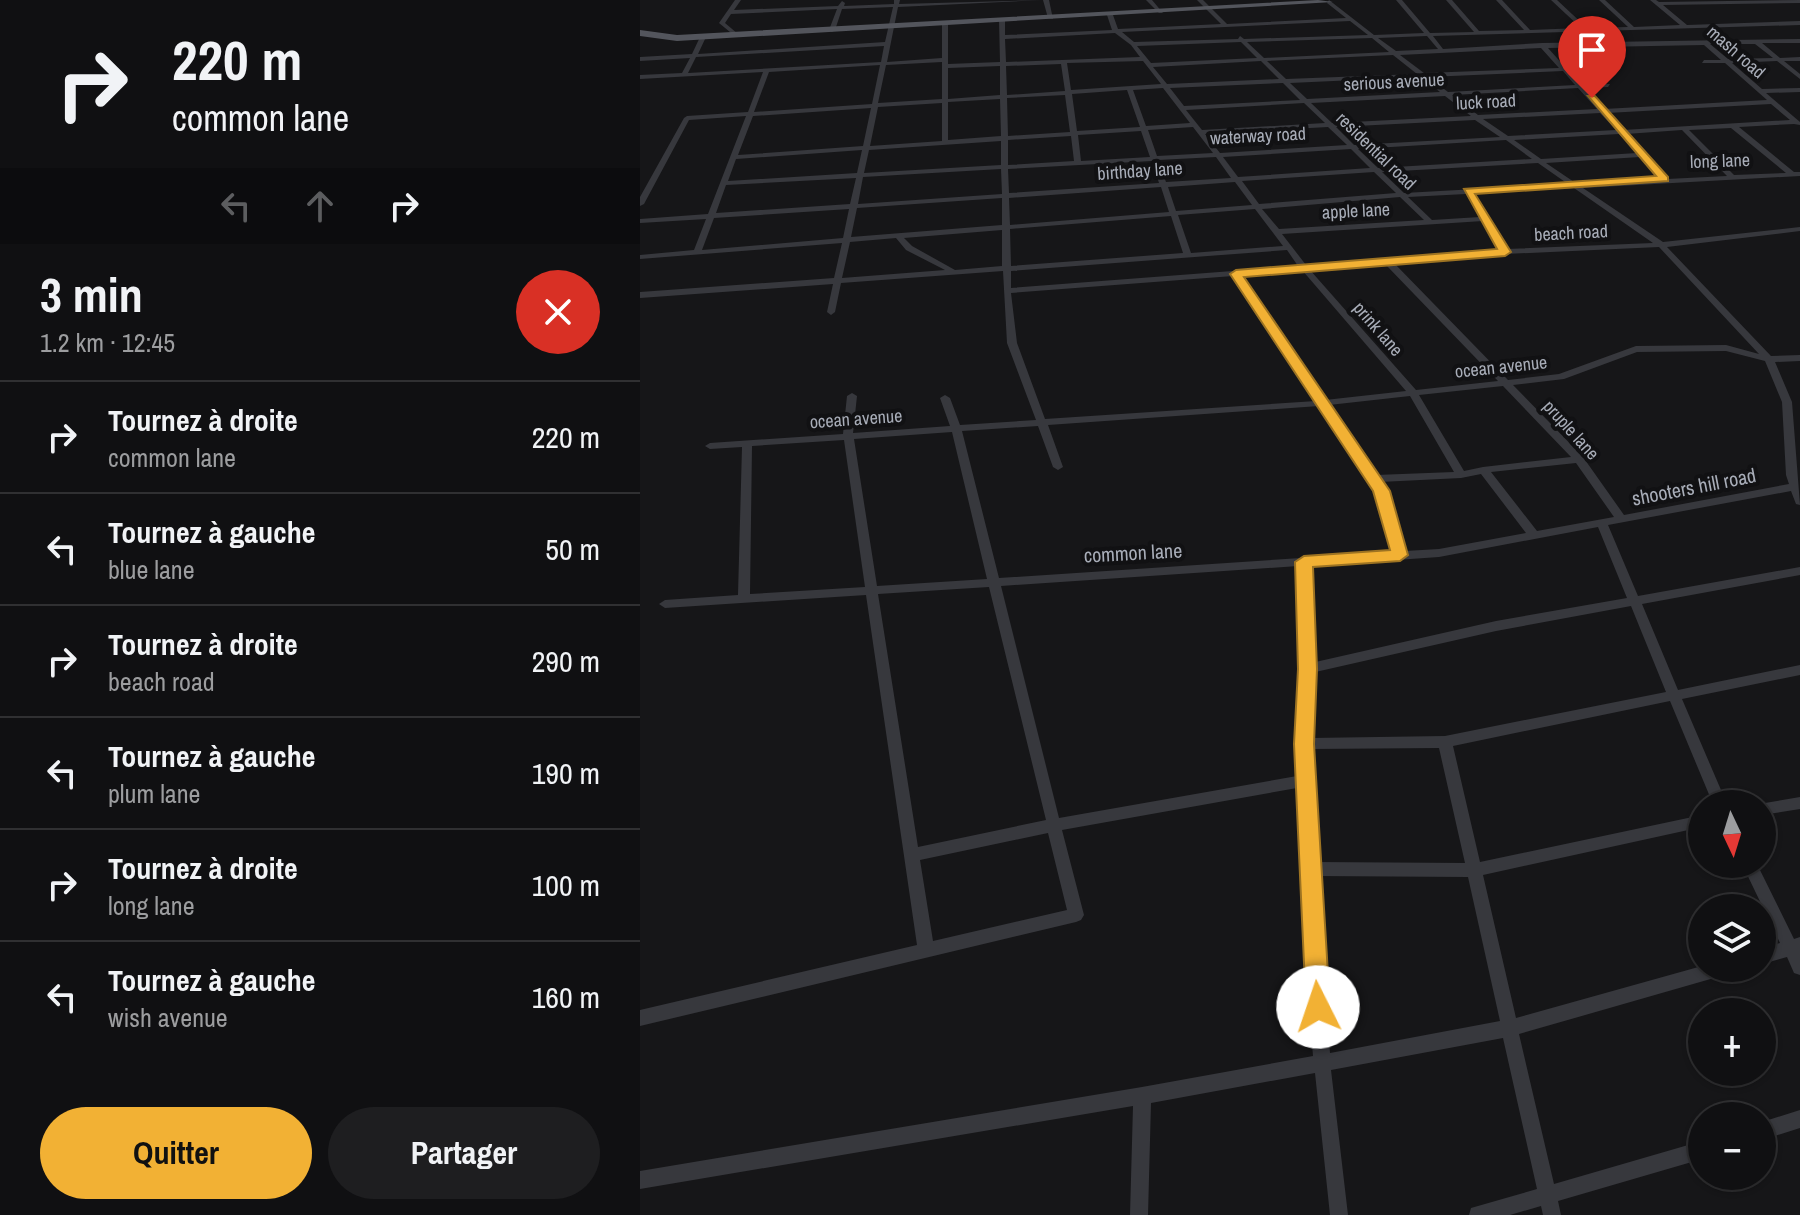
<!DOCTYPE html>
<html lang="fr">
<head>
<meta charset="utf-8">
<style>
  body { margin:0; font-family:"Archivo Narrow",sans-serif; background:#1e1e20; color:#f1f3f6; height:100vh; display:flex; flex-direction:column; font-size:30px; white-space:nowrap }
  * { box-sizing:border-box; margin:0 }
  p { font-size:26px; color:#9c9d9f }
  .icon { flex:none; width:44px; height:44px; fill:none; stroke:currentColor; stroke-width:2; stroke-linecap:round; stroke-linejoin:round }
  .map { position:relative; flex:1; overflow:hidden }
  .side { display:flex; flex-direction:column; background:#101012; width:640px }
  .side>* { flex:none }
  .guide { background:#101012; color:#f1f3f6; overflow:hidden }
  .needle { width:52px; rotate:176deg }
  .tools { position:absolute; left:1048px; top:790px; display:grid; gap:16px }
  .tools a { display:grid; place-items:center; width:88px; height:88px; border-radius:50%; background:#101012; box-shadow:0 2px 6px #0004,0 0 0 2px #303032; font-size:40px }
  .pin { position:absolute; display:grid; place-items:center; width:68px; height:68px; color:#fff; margin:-82px -34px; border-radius:50% 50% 50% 0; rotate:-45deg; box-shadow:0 0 8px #0007 }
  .pin .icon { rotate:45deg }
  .me { position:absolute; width:88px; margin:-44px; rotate:356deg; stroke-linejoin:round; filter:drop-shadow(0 0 6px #0008) }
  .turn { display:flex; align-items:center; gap:28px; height:168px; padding:0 40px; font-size:36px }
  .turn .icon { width:104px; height:104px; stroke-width:2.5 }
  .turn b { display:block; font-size:56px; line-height:68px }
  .lanes { display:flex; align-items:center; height:76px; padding:0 40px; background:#0003; justify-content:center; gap:40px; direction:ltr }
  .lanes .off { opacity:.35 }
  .round { display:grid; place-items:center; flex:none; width:84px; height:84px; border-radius:42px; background:#1e1e20 }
  .overview { display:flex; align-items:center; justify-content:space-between; height:136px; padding:0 40px }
  h1 { font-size:48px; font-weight:700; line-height:60px }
  .button { display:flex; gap:16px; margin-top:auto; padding:16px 40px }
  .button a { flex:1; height:92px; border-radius:48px; background:#f2b134; color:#111; font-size:32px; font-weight:700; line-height:92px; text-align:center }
  .button a+a { background:#1e1e20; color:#f1f3f6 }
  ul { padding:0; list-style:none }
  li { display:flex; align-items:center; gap:24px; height:112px; padding:0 40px; border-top:2px solid #303032 }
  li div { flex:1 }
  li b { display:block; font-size:30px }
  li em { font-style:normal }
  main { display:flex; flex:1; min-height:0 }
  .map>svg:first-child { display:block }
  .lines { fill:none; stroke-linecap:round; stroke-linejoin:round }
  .minor { fill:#37383d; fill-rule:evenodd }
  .primary { fill:#53555c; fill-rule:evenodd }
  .route { fill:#f2b134; stroke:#9d7322; stroke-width:2 }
  .labels { text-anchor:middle; stroke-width:8; stroke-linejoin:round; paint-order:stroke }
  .far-street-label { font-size:18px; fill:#a8adb8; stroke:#111113 }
  .street-label { font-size:20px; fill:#a8adb8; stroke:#111113 }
</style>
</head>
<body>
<main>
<section class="side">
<div class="guide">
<div class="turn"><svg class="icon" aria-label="right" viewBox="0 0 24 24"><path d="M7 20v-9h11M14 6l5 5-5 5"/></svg><div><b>220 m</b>common lane</div></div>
<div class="lanes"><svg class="icon off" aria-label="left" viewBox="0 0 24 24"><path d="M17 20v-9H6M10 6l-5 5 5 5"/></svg><svg class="icon off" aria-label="ahead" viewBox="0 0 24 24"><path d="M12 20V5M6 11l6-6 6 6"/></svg><svg class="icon" aria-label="right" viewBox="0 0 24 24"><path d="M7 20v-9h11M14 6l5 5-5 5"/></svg></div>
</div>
<div class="overview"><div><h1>3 min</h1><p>1.2 km · 12:45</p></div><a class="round" style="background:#d93025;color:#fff"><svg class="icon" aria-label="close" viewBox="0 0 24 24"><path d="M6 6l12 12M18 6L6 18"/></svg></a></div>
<ul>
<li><svg class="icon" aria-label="right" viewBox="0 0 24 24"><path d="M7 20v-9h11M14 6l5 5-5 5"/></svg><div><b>Tournez à droite</b><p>common lane</p></div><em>220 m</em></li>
<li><svg class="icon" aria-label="left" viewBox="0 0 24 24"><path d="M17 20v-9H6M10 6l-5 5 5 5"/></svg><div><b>Tournez à gauche</b><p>blue lane</p></div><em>50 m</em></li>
<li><svg class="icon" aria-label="right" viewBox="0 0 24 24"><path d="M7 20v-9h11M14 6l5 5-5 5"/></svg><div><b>Tournez à droite</b><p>beach road</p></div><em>290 m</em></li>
<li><svg class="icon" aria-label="left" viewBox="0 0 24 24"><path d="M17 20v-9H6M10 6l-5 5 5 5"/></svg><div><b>Tournez à gauche</b><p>plum lane</p></div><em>190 m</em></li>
<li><svg class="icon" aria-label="right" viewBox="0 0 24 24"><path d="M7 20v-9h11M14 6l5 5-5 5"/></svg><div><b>Tournez à droite</b><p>long lane</p></div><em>100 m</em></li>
<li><svg class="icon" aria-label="left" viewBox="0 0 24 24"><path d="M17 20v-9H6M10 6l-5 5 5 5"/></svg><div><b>Tournez à gauche</b><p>wish avenue</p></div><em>160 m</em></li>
</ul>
<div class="button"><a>Quitter</a><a>Partager</a></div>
</section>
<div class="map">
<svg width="1160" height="1215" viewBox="0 0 1160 1215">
  <rect width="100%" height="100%" fill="#161618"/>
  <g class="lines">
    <!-- minor -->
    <path class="minor" d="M95,0H101L94,10L198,6L202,1L205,3L204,6L254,4V0H260L259,4L402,0L258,7L247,62L302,58V23L305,21L308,23V64L360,62L359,20L362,18L365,20V35L472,30L467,15L470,13L473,15L478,29L581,24L557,0H563L587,24L706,18L687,3L689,0L734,35L784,33L756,0H762L790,33L834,32L806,0H812L839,31L884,30L856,0H862L890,30L941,28L911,0H917L947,28L988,27L959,0H965L994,27L1040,25L1010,0H1016L1019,2L1160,0V3L1023,5L1047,25L1160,21V25L793,36L803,49L902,43L1160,39V43H1122L1140,58L1160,57V61H1144L1160,74V79L1137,61L1092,63L1122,89L1160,88V92L1126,93L1160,122V125L1154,124L1099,127L1154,172H1160V176L943,188L1023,242L1160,227V231L1027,247L1131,356L1160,355V361L1135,362L1152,402L1160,505L1156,504L1151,491L968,525L998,596L1160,567V575L1002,604L1038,690L1160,665V675L1042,699L1087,804H1073L1030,701L813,746L840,862L1062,815V827L843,875L876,1018L1062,966V968H1089L1087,974L1081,976L879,1034L914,1184L1062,1141V1159L918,1201L921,1215H903L901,1206L870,1215H829L831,1208L838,1206L897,1189L863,1038L691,1070L708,1215H690L675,1073L511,1103L508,1215H490L493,1106L0,1189V1171L502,1087L673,1056L662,921L657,788L422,830L444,915L441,920L436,922L0,1026V1010L277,945L226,595L25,608L19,604L25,600L98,595L102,447L70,449L65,446L70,443L203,434L207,396L212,393L217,396L213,433L310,426L300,398L305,395L310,398L320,425L396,420L367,343L363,271L201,283L195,312L191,315L187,312L193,284L0,298V292L194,278L202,243L0,259V255L54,250L66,219L0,223V219L68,214L106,116L49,120L4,204L0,206V197L44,118L47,116L108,112L123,72L0,79V75L42,73L50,58L0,61V57L52,54L60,37L63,35L66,37L58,54L245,42L253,7L202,9L195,30L192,32L189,30L197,9L91,14L85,23L98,34L96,37L79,23ZM710,21L728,35L604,39L600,36L598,39L494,42L482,32ZM475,33L491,45L500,57L366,62L365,39ZM787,36L798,49L756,51L738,38ZM732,38L749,52L624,58L607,42ZM601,42L617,58L511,63L497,46ZM1070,44H1115L1133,58L1088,59ZM1064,45L1081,60H1064L1062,63H1085L1127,100L964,109L945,88L968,87L970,84L941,85L929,71L957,70L959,67L926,68L908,48ZM244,46L241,62L48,73L56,57ZM901,48L919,68L784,73L760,55ZM753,55L777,74L646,79L627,61ZM503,61L521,84L431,90L427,63ZM621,61L639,79L527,84L513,67ZM302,62V99L238,103L246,65ZM421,64L425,91L367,95L366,66ZM240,65L232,104L114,112L129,72ZM360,66V95L308,99V68ZM923,71L935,85L808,92L788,77ZM781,77L800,92L667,99L650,83ZM643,83L660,100L544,106L530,88ZM523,88L550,123L506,126L493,90ZM938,88L957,109L838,115L812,95ZM487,90L500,127L437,131L432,94ZM425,95L430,132L368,136L367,98ZM805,96L831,116L692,123L671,103ZM360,99L361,136L308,140V102ZM302,103V141L230,146L238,107ZM664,103L685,123L562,130L546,110ZM1131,104L1150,120L983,130L967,113ZM231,108L223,146L98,155L113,116ZM960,113L976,130L868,136L843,119ZM835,120L860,137L714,145L696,127ZM553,127L573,153L517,156L508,130ZM688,127L707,145L580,153L565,134ZM1091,128L1146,173L1094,175L1049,130ZM1042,130L1087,176L1027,179L986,134ZM501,131L510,157L441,161L438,135ZM979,134L997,153L901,159L874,140ZM431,136L434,161L368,165V140ZM866,140L892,159L738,168L718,149ZM361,141V165L224,173L229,150ZM711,149L730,168L598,177L583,157ZM222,150L217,173L88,181L96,159ZM576,157L591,178L526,182L518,160ZM1000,157L1020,179L937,184L906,163ZM512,161L519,183L369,193L368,169ZM898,163L928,184L764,193L742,172ZM361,169L362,194L218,204L223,177ZM734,172L756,193L619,204L602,181ZM216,178L210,204L76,213L86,185ZM595,182L612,205L536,211L528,187ZM521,187L529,212L370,225L369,198ZM934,188L1013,243L867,249L833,193ZM826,194L840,217L792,220L768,197ZM760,197L784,220L639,229L622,209ZM362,198V225L211,237L217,208ZM209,209L203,238L62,250L74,218ZM615,209L643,246L551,253L538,215ZM531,216L543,253L371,266L370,229ZM843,221L860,250L666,265L642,234ZM362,230V266L315,270L272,246L264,238ZM256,238L266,250L305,270L202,278L210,242ZM1019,247L1119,354L1086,345L996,346L919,374L868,380L754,263L865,254ZM647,250L658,266L371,288V271ZM745,264L746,265L858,381L776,390L670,270ZM662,270L766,391L685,400L601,275ZM593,276L676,401L405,419L377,343L371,293ZM1086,351L1125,361L1142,402L1146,475L1149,484L984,515L943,457L873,385L924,379L997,352ZM863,386L931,457L843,467L824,471L779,395ZM770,396L814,472L736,475L689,405ZM679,406L736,491L753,552L359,578L322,431L398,426L413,467L418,470L423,467L408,425ZM312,432L347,579L237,586L214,439ZM204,440L225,587L110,594L112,446ZM936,463L974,517L897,531L851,472ZM841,474L886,533L799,549L765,551L746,491L740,482L821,478ZM958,527L987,598L856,621L671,663L670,566L799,557ZM658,566L657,776L419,818L361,586ZM349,587L406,820L278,847L238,594ZM991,606L1026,692L805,736L671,738V673L856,631ZM799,748L825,863L674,862L671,749ZM408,833L427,910L293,941L280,860ZM675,876L828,877L860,1021L690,1053Z
      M403,0H409L413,19L408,18Z
      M506,0H512L523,13H519Z
      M1160,797V809L1122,815V804H1119Z
      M1102,864H1117L1154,939L1160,937V975L1154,973L1147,957L1122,964V948L1140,943Z
      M1160,1110V1128L1122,1140V1122Z"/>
    <!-- primary -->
    <path class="primary" d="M678,0L693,2L37,41L0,36V30L37,35Z"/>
  </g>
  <!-- route -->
  <path class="route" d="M948,96H955L1028,177V181L835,194L871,252L865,256L604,277L750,491L768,555L760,561L673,567L677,669L674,744L690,1007L687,1016L678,1019L669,1016L666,1007L654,744L658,669L655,562L664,556L750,550L733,491L590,274L596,270L857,249L824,189L1016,176Z"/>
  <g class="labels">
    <!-- far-street labels -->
    <g class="far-street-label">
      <text transform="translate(1096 52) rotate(41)" y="6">mash road</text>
      <text transform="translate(754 82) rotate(-3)" y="6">serious avenue</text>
      <text transform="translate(846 102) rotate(-3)" y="6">luck road</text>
      <text transform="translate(618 136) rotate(-3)" y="6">waterway road</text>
      <text transform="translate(736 151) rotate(44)" y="6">residential road</text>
      <text transform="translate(1080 161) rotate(-2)" y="6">long lane</text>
      <text transform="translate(500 171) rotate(-4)" y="6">birthday lane</text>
      <text transform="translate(716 211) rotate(-3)" y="6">apple lane</text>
      <text transform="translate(931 233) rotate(-3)" y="6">beach road</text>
      <text transform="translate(738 329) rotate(49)" y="6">prink lane</text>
      <text transform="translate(861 367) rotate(-6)" y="6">ocean avenue</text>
      <text transform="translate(216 419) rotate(-4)" y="6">ocean avenue</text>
      <text transform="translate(931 430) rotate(48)" y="6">pruple lane</text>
    </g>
    <!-- street labels -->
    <g class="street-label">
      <text transform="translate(1054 487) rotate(-11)" y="7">shooters hill road</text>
      <text transform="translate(493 553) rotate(-3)" y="7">common lane</text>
    </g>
  </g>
</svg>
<div class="tools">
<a><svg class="needle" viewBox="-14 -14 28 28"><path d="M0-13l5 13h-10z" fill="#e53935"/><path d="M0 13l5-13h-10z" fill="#9c9d9f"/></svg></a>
<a><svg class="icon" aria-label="layers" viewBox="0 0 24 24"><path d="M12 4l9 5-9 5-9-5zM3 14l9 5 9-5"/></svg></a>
<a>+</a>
<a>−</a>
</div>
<div class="pin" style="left:952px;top:98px;background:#d93025"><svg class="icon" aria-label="arrive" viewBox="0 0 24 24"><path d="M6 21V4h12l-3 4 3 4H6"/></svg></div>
<svg class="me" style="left:678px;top:1007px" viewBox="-20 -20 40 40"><circle r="19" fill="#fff"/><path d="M0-13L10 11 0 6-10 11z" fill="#f2b134"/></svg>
</div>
</main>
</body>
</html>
